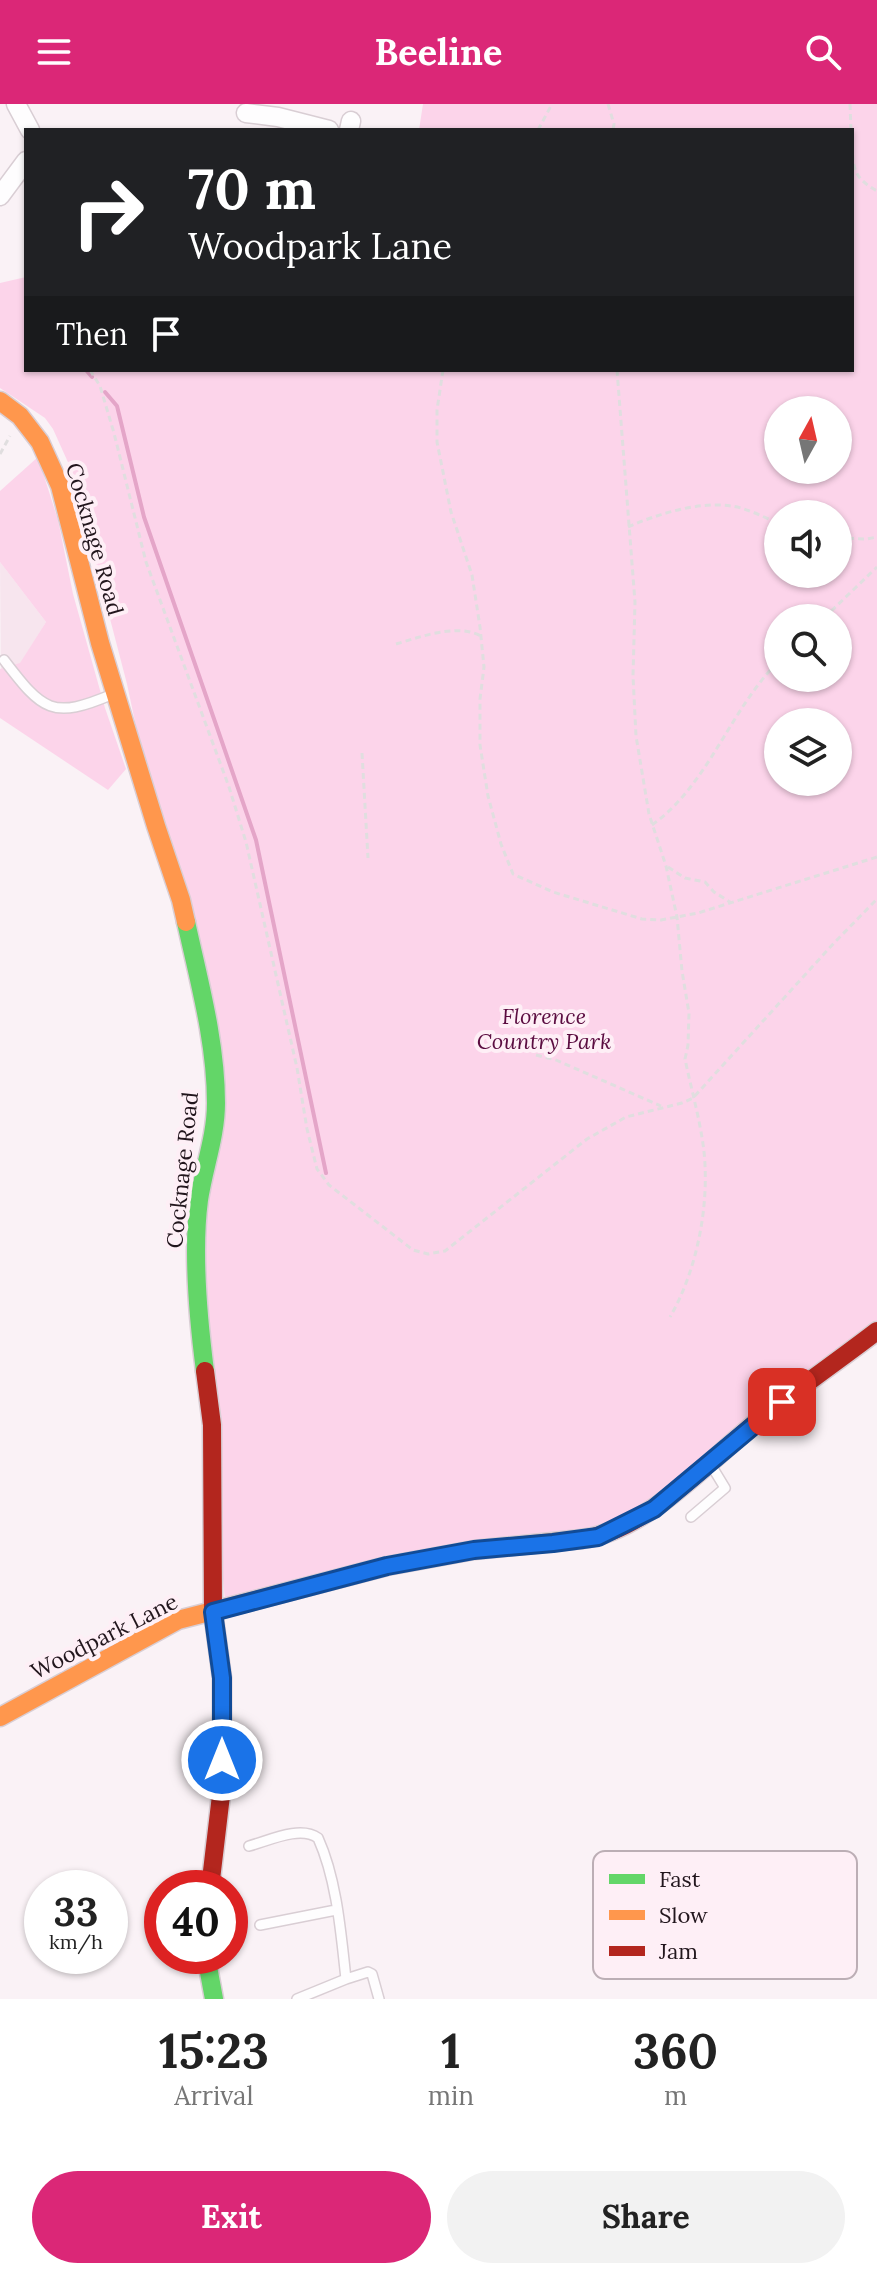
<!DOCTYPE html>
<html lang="en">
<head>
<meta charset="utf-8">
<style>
  body { margin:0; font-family:Lora,serif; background:#f2f2f2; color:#222; height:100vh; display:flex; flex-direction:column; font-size:30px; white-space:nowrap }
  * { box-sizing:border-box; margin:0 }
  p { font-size:26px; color:#767676 }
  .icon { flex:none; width:44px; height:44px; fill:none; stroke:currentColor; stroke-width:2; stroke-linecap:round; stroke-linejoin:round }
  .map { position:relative; height:1895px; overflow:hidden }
  .sheet { display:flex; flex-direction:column; background:#fff; flex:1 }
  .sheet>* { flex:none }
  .top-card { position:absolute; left:24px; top:24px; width:830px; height:244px; border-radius:0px; box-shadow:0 2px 6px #0004; background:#202124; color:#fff; overflow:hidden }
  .needle { width:52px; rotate:8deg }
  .controls { position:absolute; left:764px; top:292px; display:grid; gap:16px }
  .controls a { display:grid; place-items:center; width:88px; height:88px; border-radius:50%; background:#fff; box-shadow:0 2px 6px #0004; font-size:40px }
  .speed { position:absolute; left:24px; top:1766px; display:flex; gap:16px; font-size:40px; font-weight:700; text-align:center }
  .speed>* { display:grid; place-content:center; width:104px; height:104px; border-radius:50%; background:#fff; box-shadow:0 2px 6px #0004; line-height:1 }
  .speed small { font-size:20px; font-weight:400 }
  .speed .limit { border:12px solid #d22; background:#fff; color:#111 }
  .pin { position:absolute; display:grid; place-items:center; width:68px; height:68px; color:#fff; margin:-34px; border-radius:16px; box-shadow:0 4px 12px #0006 }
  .me { position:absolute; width:88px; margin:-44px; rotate:0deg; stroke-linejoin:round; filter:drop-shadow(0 0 6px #0008) }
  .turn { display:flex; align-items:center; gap:28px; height:168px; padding:0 32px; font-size:36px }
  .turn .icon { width:104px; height:104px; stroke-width:2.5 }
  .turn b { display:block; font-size:56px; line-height:68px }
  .then { display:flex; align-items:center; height:76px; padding:0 32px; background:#0003; gap:16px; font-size:30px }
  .eta { display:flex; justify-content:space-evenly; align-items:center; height:136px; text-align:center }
  .eta b { font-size:48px; font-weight:800; line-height:56px }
  .action { display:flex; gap:16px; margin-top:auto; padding:16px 32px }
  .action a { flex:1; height:92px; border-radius:48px; background:#db2777; color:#fff; font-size:32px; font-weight:800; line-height:92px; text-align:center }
  .action a+a { background:#f2f2f2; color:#222 }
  header { display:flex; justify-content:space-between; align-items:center; height:104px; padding:0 32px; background:#db2777; color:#fff; font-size:36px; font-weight:800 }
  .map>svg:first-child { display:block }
  .built { fill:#f7e5ee }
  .green { fill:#fcd4ea; fill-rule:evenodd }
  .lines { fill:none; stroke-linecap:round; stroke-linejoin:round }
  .stream { stroke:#e4a5c8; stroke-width:4 }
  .lane-casing { stroke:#d9ced4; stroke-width:12 }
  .street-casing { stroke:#d9ced4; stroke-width:21 }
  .fast-casing { stroke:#d9ced4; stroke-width:21 }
  .slow-casing { stroke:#d9ced4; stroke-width:21 }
  .jam-casing { stroke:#d9ced4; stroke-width:21 }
  .path { stroke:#e0dedf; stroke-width:3; stroke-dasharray:6 4; stroke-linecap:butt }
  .lane { stroke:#fefdfe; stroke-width:9 }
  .street { stroke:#fefdfe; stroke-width:18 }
  .fast { stroke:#63d668; stroke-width:18 }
  .slow { stroke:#ff974d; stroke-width:18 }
  .jam { stroke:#b3261e; stroke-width:18 }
  .route-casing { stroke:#114b97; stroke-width:20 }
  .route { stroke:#1a73e8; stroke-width:14 }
  .labels { text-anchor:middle; stroke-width:8; stroke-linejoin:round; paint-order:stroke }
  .street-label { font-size:22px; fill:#22161d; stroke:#feeff6 }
  .park-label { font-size:22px; font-style:italic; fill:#5b0d41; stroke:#feeff6 }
  .key { fill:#feeff6; stroke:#bcaeb5; stroke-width:2 }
  .key-label { font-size:22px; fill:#22161d }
</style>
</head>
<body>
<header><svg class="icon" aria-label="menu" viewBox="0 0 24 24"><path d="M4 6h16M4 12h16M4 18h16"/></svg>Beeline<svg class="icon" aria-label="search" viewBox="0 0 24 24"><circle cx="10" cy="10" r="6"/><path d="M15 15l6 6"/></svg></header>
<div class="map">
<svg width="877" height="1895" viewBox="0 0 877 1895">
  <rect width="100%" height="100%" fill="#faf2f6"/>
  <!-- built -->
  <path class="built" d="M0,458L46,518L20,560L1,566Z"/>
  <!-- green -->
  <path class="green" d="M423,0H877V1227L598,1433L225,1497L196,1170L216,1000L127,580L71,365L53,325L45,314L0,284V179L26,173V266H852V26H419ZM778,306H838V366H778ZM778,410H838V470H778ZM778,514H838V574H778ZM778,618H838V678H778Z
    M38,353L58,416L73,490L105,604L126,665L108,686L0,614V565L20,559L46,518L0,458V387Z"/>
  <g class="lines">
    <!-- stream -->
    <path class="stream" d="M86,266L92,273
      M105,288L117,302L144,413L256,736L326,1069"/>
    <defs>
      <path id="lane" d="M4,556C43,607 52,616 113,590
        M691,1413L725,1384L711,1361
        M249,1742C268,1737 300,1721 318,1734C337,1776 341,1830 346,1875L297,1895
        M260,1821L336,1806
        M346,1875L368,1868L372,1870L379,1895"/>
      <path id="street" d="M16,0L30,26
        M246,9L278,13L329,26
        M349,26L351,17
        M0,92L26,57"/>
      <path id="fast" d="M186,818C199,877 216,938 216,999C216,1032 204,1063 199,1096C192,1149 198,1213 205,1267
        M206,1852L214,1895"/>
      <path id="slow" d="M0,297L20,312L40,338L60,382L100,539L156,722L181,796L186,818
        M0,1613L178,1516L387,1462L474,1446L582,1435"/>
      <path id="jam" d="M205,1267L212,1321L213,1508L222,1574V1683L210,1784
        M582,1435C647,1427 709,1356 759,1316C797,1285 838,1257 877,1227"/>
    </defs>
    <!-- lane casing -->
    <use href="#lane" class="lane-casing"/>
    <!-- street casing -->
    <use href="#street" class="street-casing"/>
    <!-- fast casing -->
    <use href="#fast" class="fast-casing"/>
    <!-- slow casing -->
    <use href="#slow" class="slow-casing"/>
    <!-- jam casing -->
    <use href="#jam" class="jam-casing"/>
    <!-- path -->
    <path class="path" d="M608,0L614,20L613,26
      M850,0L851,26
      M538,26L552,0
      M852,40C853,65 854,74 877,87
      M90,266L100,282L114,329L146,458L229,683L246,738L297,964L307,1025L317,1065L329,1081L413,1146L428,1150L445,1147L587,1035L626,1013L682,999L693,994L834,839L877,795
      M443,266L437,306V338L451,408L472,471L480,523L484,563L480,595V641L488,692L501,740L513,770L553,788L642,815L661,816L698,809L877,753
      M617,266L635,498L633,572L636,632L649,710L666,762L677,813L682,867L689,909L688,941L685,955C691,984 699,1012 703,1040C711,1095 698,1165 670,1213
      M0,350L10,332
      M628,423C657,410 700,397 731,402C747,404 763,413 778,419
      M838,434L867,435L877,433
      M824,514L877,463
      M396,540C420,533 457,519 481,532
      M362,649L368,754
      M652,721C709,680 729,607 778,558
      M668,763L685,774L705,778L714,788L730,798
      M536,951L556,956L661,1002"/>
    <!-- lane -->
    <use href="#lane" class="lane"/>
    <!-- street -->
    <use href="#street" class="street"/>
    <!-- fast -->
    <use href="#fast" class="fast"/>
    <!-- slow -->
    <use href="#slow" class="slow"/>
    <!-- jam -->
    <use href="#jam" class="jam"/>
  </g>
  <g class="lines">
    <defs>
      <path id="route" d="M222,1656V1574L213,1508L387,1462L474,1446L553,1439L598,1433L654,1405L782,1298"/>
    </defs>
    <!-- route casing -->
    <use href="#route" class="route-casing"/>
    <!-- route -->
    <use href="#route" class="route"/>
  </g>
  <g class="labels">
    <!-- street labels -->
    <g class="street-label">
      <text transform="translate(95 435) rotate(74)" y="8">Cocknage Road</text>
      <text transform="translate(182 1066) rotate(-84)" y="8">Cocknage Road</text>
      <text transform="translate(104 1532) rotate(-27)" y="8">Woodpark Lane</text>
    </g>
    <!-- park labels -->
    <g class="park-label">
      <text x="544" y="920">Florence<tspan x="544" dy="25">Country Park</tspan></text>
    </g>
  </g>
  <!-- legend -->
  <rect x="593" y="1747" width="264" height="128" rx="12" class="key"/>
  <rect x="609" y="1770" width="36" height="10" fill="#63d668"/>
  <rect x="609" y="1806" width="36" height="10" fill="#ff974d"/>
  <rect x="609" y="1842" width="36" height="10" fill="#b3261e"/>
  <g class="key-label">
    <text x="659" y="1783">Fast</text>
    <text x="659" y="1819">Slow</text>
    <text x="659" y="1855">Jam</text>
  </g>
</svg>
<div class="controls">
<a><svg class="needle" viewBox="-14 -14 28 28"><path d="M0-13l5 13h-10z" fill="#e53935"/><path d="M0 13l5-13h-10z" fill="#767676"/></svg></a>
<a><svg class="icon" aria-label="sound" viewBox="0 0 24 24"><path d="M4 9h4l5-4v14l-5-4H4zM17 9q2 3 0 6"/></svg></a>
<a><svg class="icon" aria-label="search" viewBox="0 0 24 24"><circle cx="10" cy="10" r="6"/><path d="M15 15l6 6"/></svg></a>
<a><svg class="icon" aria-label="layers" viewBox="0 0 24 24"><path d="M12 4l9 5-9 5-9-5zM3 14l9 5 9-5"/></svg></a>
</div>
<div class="speed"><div>33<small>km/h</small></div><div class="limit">40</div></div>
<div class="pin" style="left:782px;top:1298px;background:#d93025"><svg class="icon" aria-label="arrive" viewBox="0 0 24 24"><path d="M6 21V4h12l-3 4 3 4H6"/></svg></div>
<svg class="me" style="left:222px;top:1656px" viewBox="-20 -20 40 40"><circle r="17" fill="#1a73e8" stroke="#fff" stroke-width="3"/><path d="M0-11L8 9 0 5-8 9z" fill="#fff"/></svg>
<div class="top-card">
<div class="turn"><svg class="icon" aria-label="right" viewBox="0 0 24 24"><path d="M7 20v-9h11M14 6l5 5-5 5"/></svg><div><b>70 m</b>Woodpark Lane</div></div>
<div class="then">Then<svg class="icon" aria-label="arrive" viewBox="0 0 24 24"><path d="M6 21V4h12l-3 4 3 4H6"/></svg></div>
</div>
</div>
<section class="sheet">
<div class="eta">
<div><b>15:23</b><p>Arrival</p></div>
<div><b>1</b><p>min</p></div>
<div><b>360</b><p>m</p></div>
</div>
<div class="action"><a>Exit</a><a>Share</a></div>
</section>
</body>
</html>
